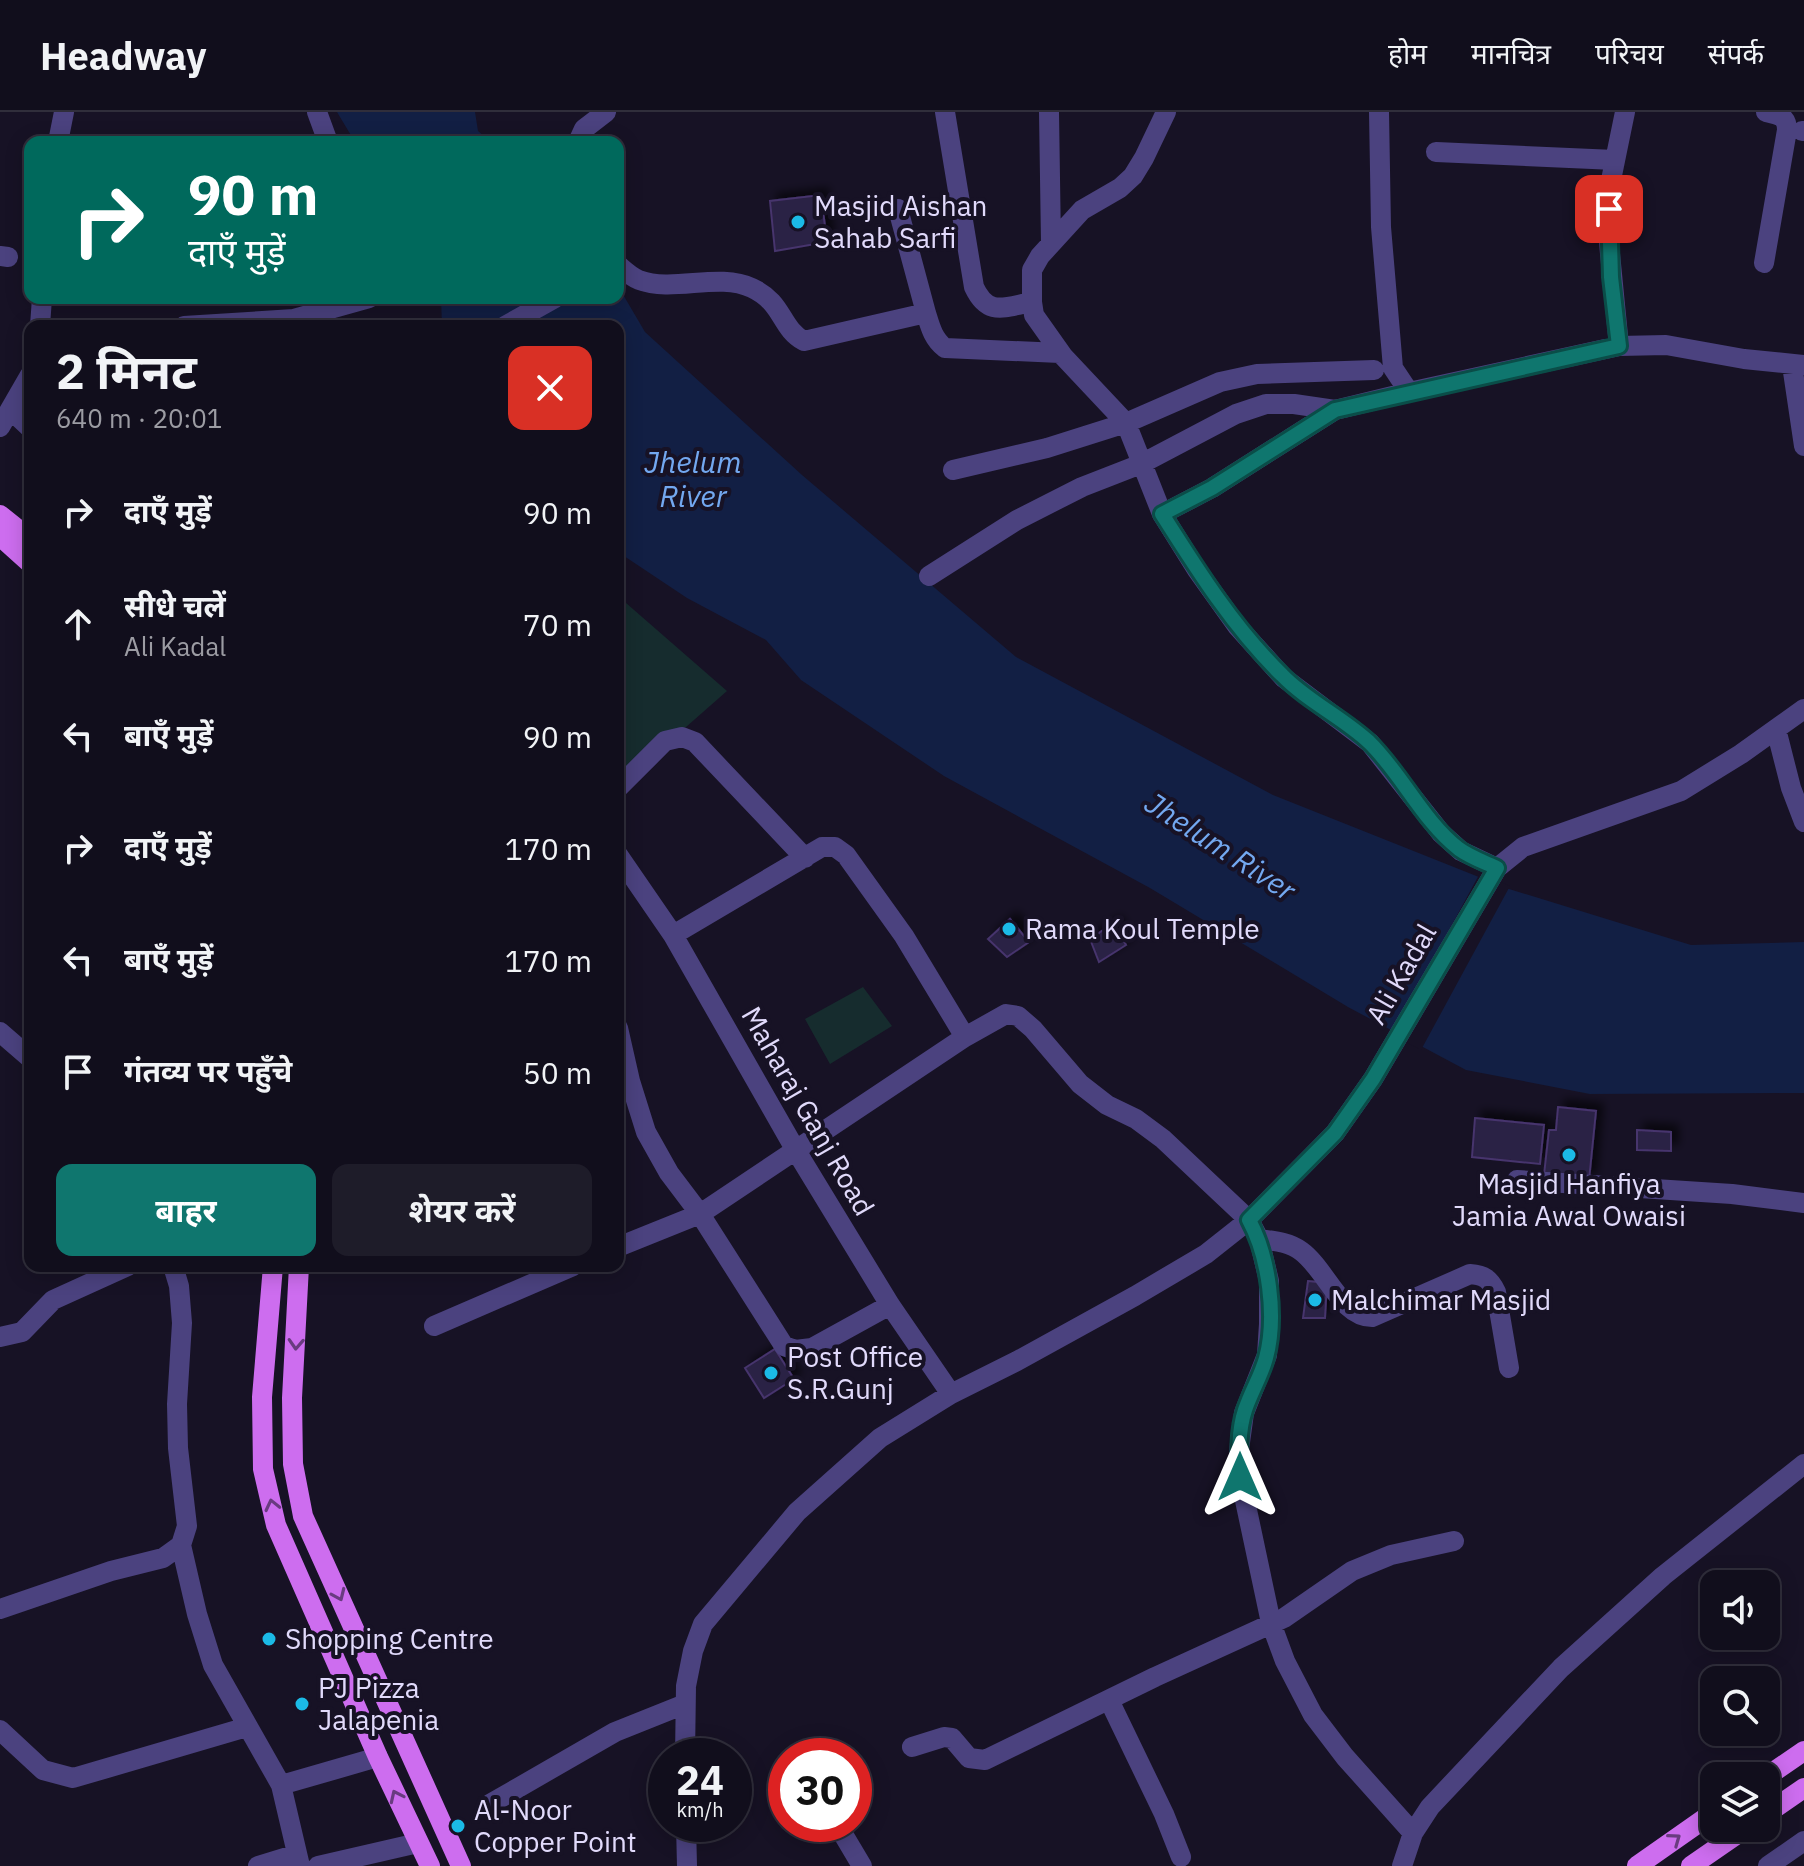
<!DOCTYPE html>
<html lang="hi">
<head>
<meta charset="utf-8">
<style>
  body { margin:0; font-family:"IBM Plex Sans","Noto Sans Devanagari",sans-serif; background:#1e1c29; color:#f1f3f6; height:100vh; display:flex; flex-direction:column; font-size:30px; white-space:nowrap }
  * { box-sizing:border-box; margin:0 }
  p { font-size:26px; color:#9c9ca3 }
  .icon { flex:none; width:44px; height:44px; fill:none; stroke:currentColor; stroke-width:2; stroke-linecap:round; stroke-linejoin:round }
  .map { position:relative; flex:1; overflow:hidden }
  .drawer { position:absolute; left:24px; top:208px; width:600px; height:952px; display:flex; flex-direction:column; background:#110e1c; border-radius:16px; box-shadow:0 4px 20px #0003,0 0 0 2px #302e3b }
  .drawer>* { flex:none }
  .banner { position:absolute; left:24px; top:24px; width:600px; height:168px; border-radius:16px; box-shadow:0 4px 20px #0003,0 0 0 2px #302e3b; background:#00695c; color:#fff; overflow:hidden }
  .fabs { position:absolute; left:1700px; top:1458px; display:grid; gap:16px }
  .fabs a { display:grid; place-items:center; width:80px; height:80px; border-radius:16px; background:#110e1c; box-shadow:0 4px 20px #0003,0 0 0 2px #302e3b; font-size:40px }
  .speed { position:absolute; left:648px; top:1626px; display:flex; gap:16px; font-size:40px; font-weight:700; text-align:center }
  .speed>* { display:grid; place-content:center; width:104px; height:104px; border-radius:50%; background:#110e1c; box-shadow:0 4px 20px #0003,0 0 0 2px #302e3b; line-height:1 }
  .speed small { font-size:20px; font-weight:400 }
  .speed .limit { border:12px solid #d22; background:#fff; color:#111 }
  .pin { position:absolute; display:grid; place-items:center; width:68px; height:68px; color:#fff; margin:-34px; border-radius:16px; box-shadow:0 4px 12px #0006 }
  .me { position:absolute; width:88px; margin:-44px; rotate:0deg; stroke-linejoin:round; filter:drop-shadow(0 0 6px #0008) }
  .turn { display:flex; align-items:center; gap:28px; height:168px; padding:0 32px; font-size:36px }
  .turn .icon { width:104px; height:104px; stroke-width:2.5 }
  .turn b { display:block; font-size:56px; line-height:68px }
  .round { display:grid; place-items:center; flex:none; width:84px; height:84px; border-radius:16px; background:#1e1c29 }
  .headline { display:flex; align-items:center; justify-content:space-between; height:136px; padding:0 32px }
  h1 { font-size:48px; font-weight:700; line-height:60px }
  .cta { display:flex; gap:16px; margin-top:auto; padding:16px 32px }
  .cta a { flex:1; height:92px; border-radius:16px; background:#0f766e; color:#fff; font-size:32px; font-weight:700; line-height:92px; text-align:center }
  .cta a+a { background:#1e1c29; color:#f1f3f6 }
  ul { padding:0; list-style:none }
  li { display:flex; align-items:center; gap:24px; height:112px; padding:0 32px }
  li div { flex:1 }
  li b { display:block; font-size:30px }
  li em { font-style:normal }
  header { display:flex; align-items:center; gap:48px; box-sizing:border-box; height:112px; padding:0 40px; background:#110e1c; border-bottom:2px solid #302e3b }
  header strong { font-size:38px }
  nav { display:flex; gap:44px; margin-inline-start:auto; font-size:28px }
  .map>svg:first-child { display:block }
  .green { fill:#162c2e }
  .water { fill:#121f44 }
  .pier { fill:#171225 }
  .building { fill:#2b2044; stroke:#46346d; stroke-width:2; filter:url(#shadow) }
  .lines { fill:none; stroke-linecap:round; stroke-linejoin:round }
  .minor { stroke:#4b427f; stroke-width:20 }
  .major { stroke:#cd6def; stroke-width:20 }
  .oneway { stroke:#693b80 }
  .route-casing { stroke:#0a4d48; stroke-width:20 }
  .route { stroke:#0f766e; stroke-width:14 }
  .poi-dot { fill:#1bbae6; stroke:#171225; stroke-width:3 }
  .labels { text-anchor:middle; stroke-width:8; stroke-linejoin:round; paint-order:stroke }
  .poi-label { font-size:28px; fill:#e1dafb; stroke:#171225; text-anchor:start }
  .street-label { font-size:28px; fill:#e1dafb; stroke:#171225 }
  .water-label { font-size:30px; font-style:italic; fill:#73a8f0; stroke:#171225 }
</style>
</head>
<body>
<header>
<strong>Headway</strong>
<nav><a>होम</a><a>मानचित्र</a><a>परिचय</a><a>संपर्क</a></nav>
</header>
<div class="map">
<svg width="1804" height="1754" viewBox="0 0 1804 1754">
  <defs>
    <filter id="shadow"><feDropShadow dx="7" dy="-7" stdDeviation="4" flood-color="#0009"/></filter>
  </defs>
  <rect width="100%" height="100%" fill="#171225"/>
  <!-- green -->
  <path class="green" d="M618,484L727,579L686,615L663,625L618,669Z
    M863,875L892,914L830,952L805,907Z"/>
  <!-- water -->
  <path class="water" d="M337,0H475L478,19L491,30H355Z
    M618,174L645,220L802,363L1016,545L1273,683L1509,777L1691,833L1804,830V981L1590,982L1466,958L1348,895L1150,776L944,664L801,568L766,528L687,486L618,440V214H442L441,186H618Z"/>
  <!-- pier -->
  <path class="pier" d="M1480,761L1510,774L1421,938L1392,923Z"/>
  <!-- building -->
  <path class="building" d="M821,83L827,130L775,139L770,89Z
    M1010,807L1029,830L1007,845L988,827Z
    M1114,811L1126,833L1099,850L1090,827Z
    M1558,995L1596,999L1589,1068L1544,1063L1549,1018H1556Z
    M1475,1006L1544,1013L1540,1052L1472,1045Z
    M1637,1018L1671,1020V1039L1637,1038Z
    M1308,1169L1327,1171L1325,1206H1303Z
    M775,1237L794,1267L764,1286L745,1256Z"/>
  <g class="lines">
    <!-- minor -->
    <path class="minor" d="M317,0L328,30
      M945,0L974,175C988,205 1004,195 1032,190
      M1049,0L1051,131
      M1166,0L1144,46L1133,64L1120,76L1082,98L1040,144L1032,158V190L1034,203L1063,244L1126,311L1162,402L1197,458L1237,514L1284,566L1370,631L1441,721L1461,739L1497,756
      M1379,0L1381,115L1393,256L1409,280
      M1802,19H1804
      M58,30L64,0
      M578,30L584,17L606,0
      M1436,40L1615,48
      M898,97L926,201
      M0,144L8,145
      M1764,151L1787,18C1787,4 1779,3 1766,0
      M618,153C624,158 631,165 639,168C674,181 718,160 752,176C784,191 780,216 804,229L926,201C930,214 933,227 945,236L1060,241
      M40,214L42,186
      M184,214L294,207L369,186
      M505,214L555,186
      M1619,234L1608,121L1610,73L1625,0
      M1792,253L1804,334
      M12,299L30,316
      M0,315L30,263
      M953,358L1047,336L1126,311L1220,270L1257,262L1374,258
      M1162,402L1212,376L1335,298L1409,280L1619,234L1666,233L1744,247L1804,253
      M929,464L1017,408L1082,375L1141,352L1236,302L1266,292H1294L1335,298
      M1776,617L1791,676L1804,710
      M618,676L665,629L682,625L695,630L805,746
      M618,743L673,823L795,1037L890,1193L951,1282
      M618,916L630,969L646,1020L669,1061L700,1102L784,1234L795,1238L812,1236L890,1193
      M0,920L30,946
      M965,925L1006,902L1018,904L1033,917L1080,972L1107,993L1136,1007L1163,1027L1249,1108L1259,1127L1269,1169V1212L1267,1243L1244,1301L1239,1338L1240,1365L1271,1511L1285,1549L1313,1603L1345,1645L1413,1721L1402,1754
      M1517,1068L1732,1082L1804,1091
      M1259,1127C1274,1129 1289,1130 1301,1139C1326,1157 1341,1205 1372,1205L1470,1162C1484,1163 1490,1167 1496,1180L1509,1256
      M618,1135L700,1102L965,925L904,824L846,743L835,735H822L673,823
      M173,1154L179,1174L182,1211L177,1292L178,1336L187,1414L181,1433L197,1502L213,1553L281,1673L378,1645
      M434,1214L573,1154
      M0,1225L22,1220L53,1188L128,1154
      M0,1497L111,1459L163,1446L181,1433
      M1109,1588L1164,1702L1181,1745
      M0,1618L43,1658L73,1666L247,1615
      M912,1635L944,1625L952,1626L969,1646L985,1648L1155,1565L1284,1506L1352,1459L1391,1443L1454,1429
      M685,1644L686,1574L693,1539L703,1512L797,1400L880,1326L951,1282L1017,1249L1135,1184L1206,1142L1249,1108L1335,1021L1373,967L1497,756L1523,735L1681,679L1741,642L1804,597
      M281,1673L300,1754
      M490,1692L615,1620L685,1592
      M686,1712L687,1754
      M837,1712L862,1754
      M1413,1721L1430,1695L1561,1556L1663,1464L1804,1352
      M258,1754L297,1742
      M318,1754L418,1731
      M1768,1754L1804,1729"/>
    <!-- major -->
    <path class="major" d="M0,403L30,427
      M0,424L30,451
      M273,1154L262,1285L263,1357L276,1413L378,1645L430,1754
      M299,1154L292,1286L293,1352L303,1404L461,1754
      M1766,1665L1804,1639
      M1766,1702L1804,1676
      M1637,1754L1714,1700
      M1691,1754L1746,1716"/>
  </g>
  <!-- one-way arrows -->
  <defs><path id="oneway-chevron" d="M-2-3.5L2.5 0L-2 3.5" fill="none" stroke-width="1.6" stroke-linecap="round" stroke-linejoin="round" transform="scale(2)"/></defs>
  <g class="oneway">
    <use href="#oneway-chevron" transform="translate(296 1232) rotate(93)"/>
    <use href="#oneway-chevron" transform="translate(272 1393) rotate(-103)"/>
    <use href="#oneway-chevron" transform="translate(339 1483) rotate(66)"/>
    <use href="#oneway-chevron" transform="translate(396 1684) rotate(-115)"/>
    <use href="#oneway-chevron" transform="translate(1675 1727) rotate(-36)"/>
  </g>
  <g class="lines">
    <defs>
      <path id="route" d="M1240,1365C1239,1343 1238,1319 1245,1298C1251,1280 1261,1264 1266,1246C1277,1205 1269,1145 1249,1108L1335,1021L1373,967L1497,756C1484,750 1470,745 1459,737C1422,708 1402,662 1369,630C1342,605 1307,589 1282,563C1234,516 1198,459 1162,402L1212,376L1335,298L1619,234L1611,165L1609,97"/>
    </defs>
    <!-- route casing -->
    <use href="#route" class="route-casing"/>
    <!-- route -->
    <use href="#route" class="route"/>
  </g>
  <!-- markers -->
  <g class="poi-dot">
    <circle cx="798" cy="110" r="8"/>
    <circle cx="1009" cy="817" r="8"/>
    <circle cx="1569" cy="1043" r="8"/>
    <circle cx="1315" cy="1188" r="8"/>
    <circle cx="771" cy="1261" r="8"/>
    <circle cx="269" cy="1527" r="8"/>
    <circle cx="302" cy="1592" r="8"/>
    <circle cx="458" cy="1714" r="8"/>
  </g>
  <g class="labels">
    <!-- poi labels -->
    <g class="poi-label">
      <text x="814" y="104">Masjid Aishan<tspan x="814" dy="32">Sahab Sarfi</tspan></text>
      <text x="1025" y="827">Rama Koul Temple</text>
      <text x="1569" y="1082" text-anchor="middle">Masjid Hanfiya<tspan x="1569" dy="32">Jamia Awal Owaisi</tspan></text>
      <text x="1331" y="1198">Malchimar Masjid</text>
      <text x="787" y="1255">Post Office<tspan x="787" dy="32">S.R.Gunj</tspan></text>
      <text x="285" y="1537">Shopping Centre</text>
      <text x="318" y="1586">PJ Pizza<tspan x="318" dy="32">Jalapenia</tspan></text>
      <text x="474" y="1708">Al-Noor<tspan x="474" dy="32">Copper Point</tspan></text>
    </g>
    <!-- street labels -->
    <g class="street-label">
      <text transform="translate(1401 862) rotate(-60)" y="10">Ali Kadal</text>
      <text transform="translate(808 999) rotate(60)" y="10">Maharaj Ganj Road</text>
    </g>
    <!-- water labels -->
    <g class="water-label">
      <text x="693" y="361">Jhelum<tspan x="693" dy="34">River</tspan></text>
      <text transform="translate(1220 735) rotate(33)" y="10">Jhelum River</text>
    </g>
  </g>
</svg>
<div class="fabs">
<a><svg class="icon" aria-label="sound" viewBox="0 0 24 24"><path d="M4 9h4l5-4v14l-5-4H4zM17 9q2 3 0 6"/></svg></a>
<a><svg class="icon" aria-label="search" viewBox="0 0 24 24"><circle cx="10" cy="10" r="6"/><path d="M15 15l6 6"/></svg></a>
<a><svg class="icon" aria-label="layers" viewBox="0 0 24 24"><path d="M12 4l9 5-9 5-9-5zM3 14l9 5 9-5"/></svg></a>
</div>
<div class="speed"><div>24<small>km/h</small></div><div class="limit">30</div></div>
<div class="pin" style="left:1609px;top:97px;background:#d93025"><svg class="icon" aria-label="arrive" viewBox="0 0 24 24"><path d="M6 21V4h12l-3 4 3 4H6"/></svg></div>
<svg class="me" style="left:1240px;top:1365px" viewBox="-20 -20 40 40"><path d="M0-17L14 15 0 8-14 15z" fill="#0f766e" stroke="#fff" stroke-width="4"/></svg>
<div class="banner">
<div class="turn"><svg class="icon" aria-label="right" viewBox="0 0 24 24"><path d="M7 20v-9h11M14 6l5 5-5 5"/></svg><div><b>90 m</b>दाएँ मुड़ें</div></div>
</div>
<section class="drawer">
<div class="headline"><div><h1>2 मिनट</h1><p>640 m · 20:01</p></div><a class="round" style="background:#d93025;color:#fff"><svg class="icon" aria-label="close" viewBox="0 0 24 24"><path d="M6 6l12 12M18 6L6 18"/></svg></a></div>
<ul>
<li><svg class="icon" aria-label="right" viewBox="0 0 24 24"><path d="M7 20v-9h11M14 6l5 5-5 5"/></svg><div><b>दाएँ मुड़ें</b></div><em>90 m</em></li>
<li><svg class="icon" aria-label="ahead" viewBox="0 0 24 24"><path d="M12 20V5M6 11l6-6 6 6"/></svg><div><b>सीधे चलें</b><p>Ali Kadal</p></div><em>70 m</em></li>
<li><svg class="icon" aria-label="left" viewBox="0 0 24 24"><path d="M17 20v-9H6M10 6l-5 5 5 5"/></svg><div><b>बाएँ मुड़ें</b></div><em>90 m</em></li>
<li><svg class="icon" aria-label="right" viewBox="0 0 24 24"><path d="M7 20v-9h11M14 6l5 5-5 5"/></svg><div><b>दाएँ मुड़ें</b></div><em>170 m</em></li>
<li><svg class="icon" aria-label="left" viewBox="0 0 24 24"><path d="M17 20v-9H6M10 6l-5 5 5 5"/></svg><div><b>बाएँ मुड़ें</b></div><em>170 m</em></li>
<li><svg class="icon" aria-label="arrive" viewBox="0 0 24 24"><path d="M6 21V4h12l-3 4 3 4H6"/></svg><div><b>गंतव्य पर पहुँचे</b></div><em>50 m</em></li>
</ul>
<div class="cta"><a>बाहर</a><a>शेयर करें</a></div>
</section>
</div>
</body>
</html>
